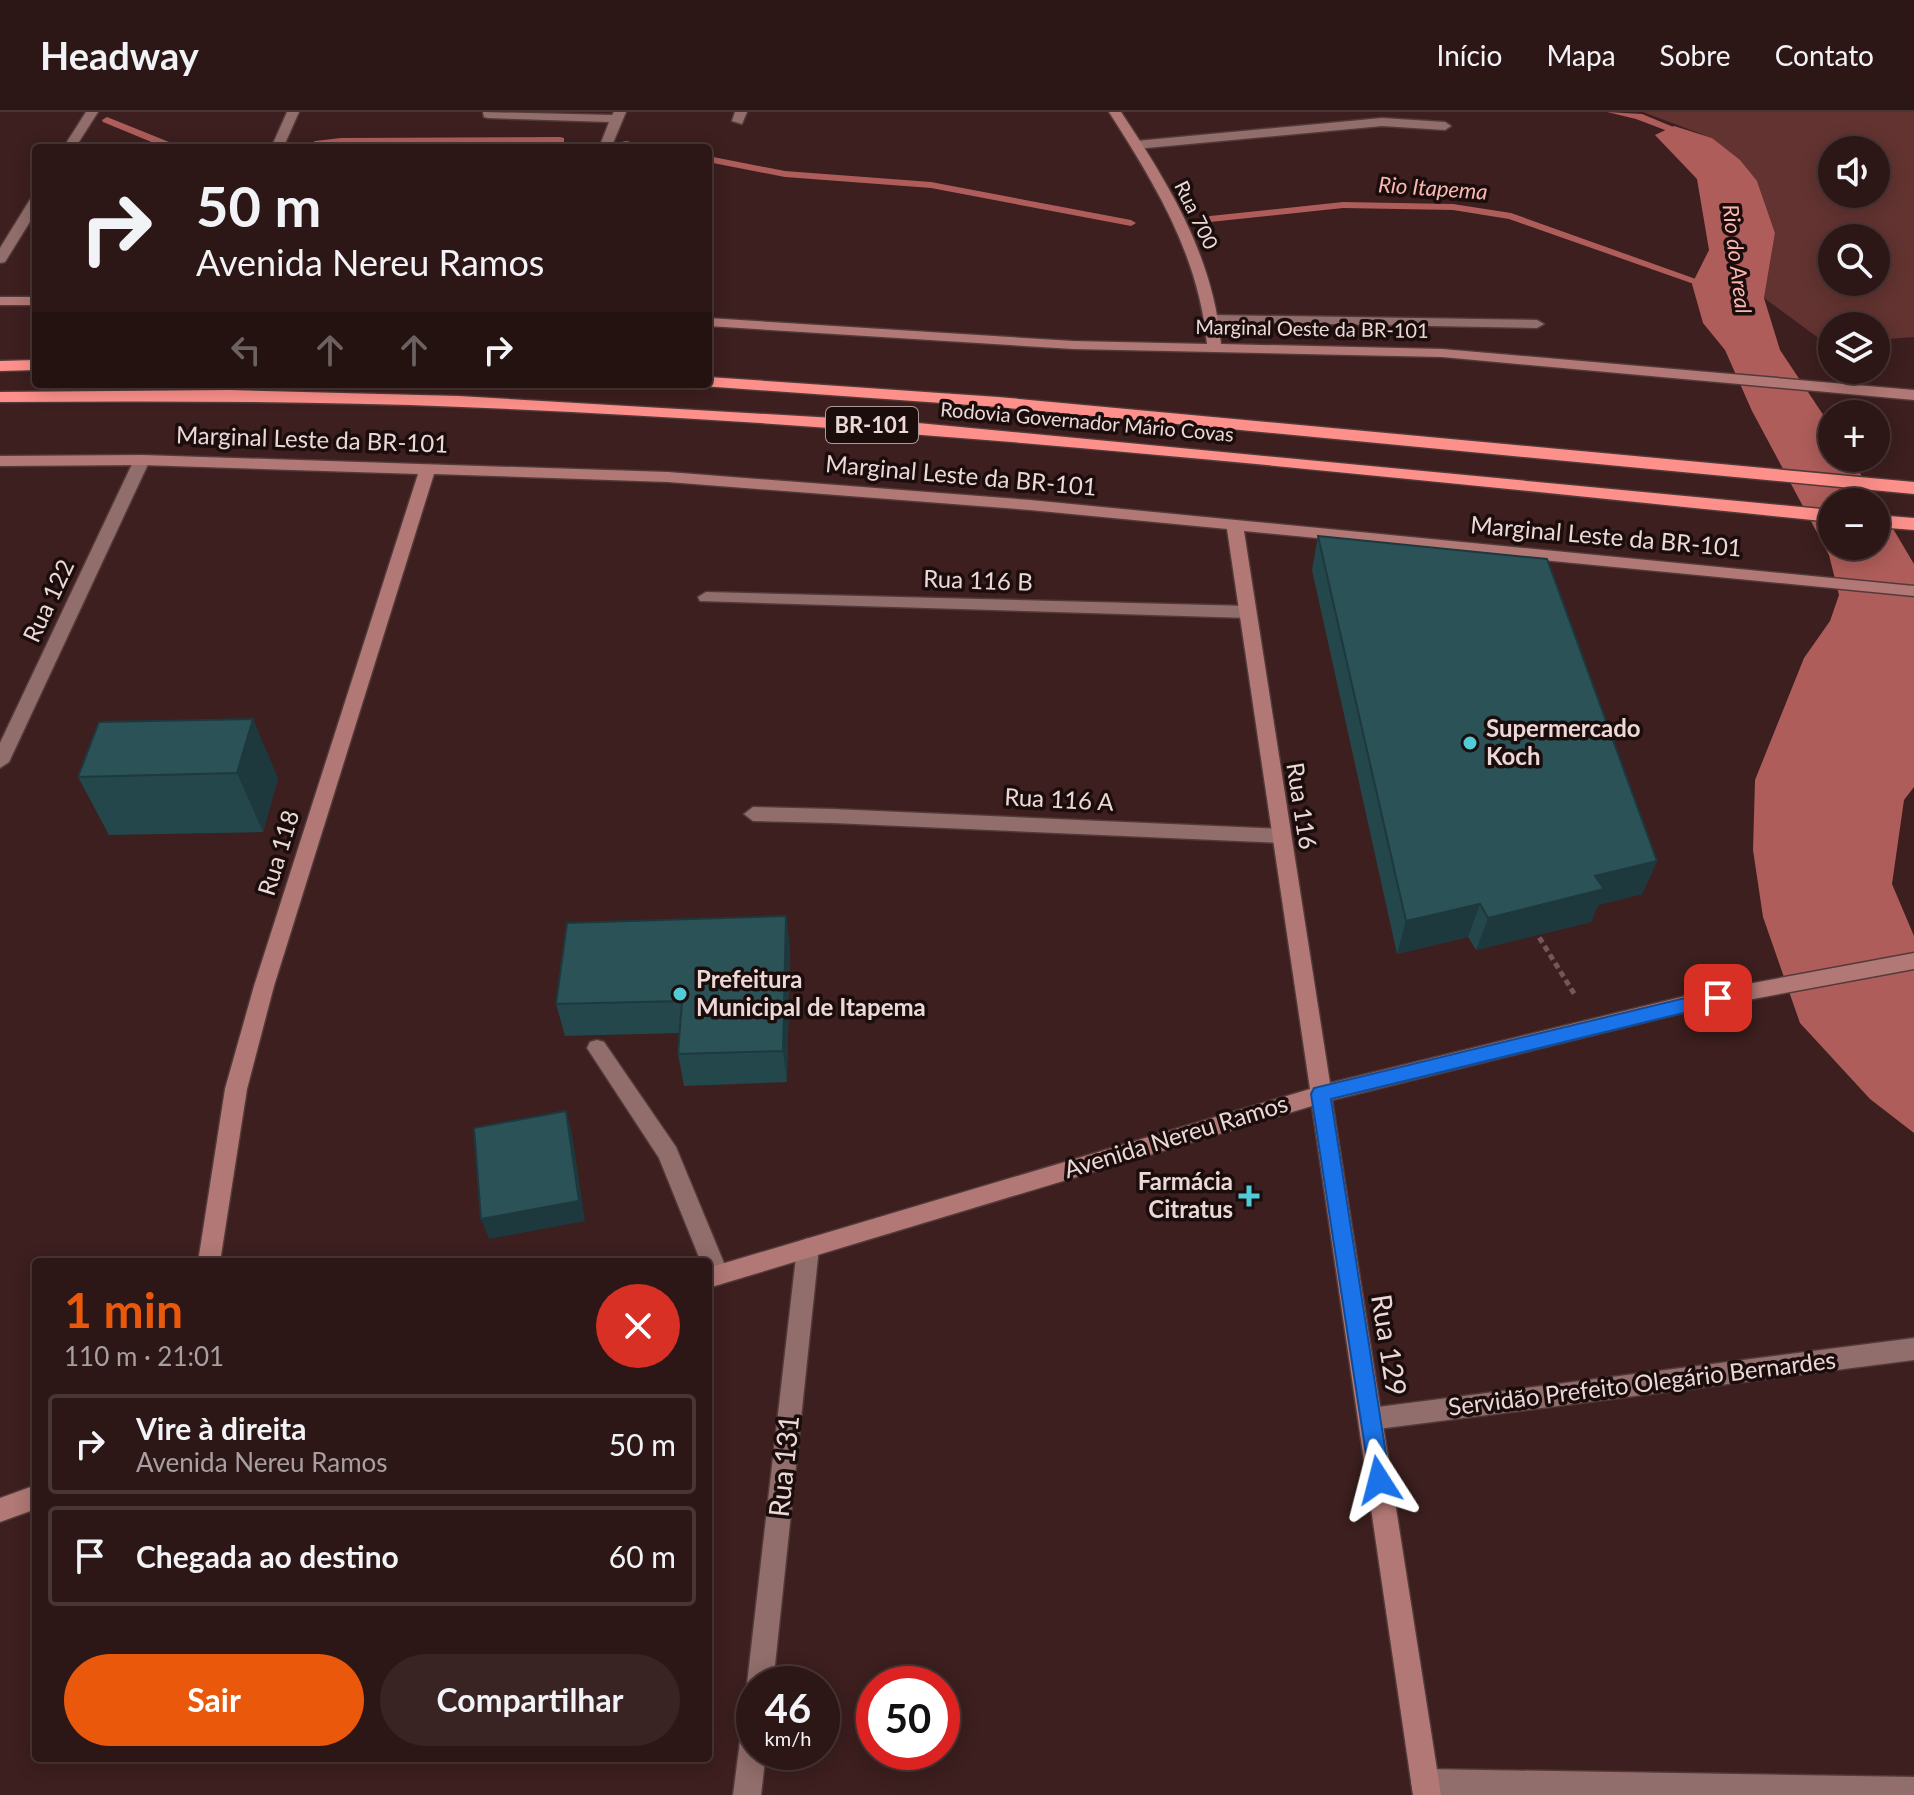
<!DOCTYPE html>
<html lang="pt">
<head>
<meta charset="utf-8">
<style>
  body { margin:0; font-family:Lato,sans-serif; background:#392423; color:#f1f3f6; height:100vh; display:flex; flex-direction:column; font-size:30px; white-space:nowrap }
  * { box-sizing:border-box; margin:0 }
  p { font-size:26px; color:#a79fa1 }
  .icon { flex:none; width:44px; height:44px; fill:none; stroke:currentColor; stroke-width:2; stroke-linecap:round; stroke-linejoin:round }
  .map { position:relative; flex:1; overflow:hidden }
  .drawer { position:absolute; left:32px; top:1146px; width:680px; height:504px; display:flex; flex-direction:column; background:#2d1716; border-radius:8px; box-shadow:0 4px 20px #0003,0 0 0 2px #483635 }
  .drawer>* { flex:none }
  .banner { position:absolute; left:32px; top:32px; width:680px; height:244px; border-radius:8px; box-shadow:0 4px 20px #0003,0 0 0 2px #483635; background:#2d1716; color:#f1f3f6; overflow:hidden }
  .tools { position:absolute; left:1818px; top:24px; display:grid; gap:16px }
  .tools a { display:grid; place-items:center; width:72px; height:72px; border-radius:50%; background:#2d1716; box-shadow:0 4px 20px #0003,0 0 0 2px #483635; font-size:40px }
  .speed { position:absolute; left:736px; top:1554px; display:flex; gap:16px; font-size:40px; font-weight:700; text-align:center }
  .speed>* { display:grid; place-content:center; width:104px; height:104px; border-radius:50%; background:#2d1716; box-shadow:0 4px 20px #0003,0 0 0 2px #483635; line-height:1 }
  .speed small { font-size:20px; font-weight:400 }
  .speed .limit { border:12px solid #d22; background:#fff; color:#111 }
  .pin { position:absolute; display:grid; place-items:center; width:68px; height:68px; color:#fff; margin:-34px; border-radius:16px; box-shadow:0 4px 12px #0006 }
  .me { position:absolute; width:88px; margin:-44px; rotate:351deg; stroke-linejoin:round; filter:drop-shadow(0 0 6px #0008) }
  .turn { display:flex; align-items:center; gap:28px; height:168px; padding:0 32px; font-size:36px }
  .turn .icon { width:104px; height:104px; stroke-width:2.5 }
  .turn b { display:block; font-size:56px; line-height:68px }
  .lanes { display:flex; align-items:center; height:76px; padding:0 32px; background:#0003; justify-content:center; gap:40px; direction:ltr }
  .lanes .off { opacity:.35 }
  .round { display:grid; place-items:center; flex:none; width:84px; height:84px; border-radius:42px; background:#392423 }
  .headline { display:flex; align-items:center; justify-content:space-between; height:136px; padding:0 32px }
  h1 { font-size:48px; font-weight:700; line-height:60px; color:#ea580c }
  .button { display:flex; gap:16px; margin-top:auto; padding:16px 32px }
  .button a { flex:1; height:92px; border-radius:48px; background:#ea580c; color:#fff; font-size:32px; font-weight:700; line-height:92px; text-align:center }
  .button a+a { background:#392423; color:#f1f3f6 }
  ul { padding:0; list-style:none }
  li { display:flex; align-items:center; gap:24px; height:100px; margin:0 16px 12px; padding:0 16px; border:4px solid #483635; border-radius:8px }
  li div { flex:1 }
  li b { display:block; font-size:30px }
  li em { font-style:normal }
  header { display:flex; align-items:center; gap:48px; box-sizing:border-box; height:112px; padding:0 40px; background:#2d1716; border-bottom:2px solid #483635 }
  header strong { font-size:38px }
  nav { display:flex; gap:44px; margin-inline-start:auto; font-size:28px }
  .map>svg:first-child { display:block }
  .green { fill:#623331; fill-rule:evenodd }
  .water { fill:#ae5d5a; fill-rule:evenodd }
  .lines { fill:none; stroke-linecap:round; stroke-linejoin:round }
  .stream { fill:#ae5d5a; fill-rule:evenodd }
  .lane-casing { stroke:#523a39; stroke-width:3 }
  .street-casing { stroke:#523a39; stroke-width:3 }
  .secondary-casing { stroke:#523a39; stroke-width:3 }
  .highway-casing { stroke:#523a39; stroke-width:3 }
  .path { stroke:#735857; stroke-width:5; stroke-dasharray:6 4; stroke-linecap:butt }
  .lane { fill:#916d6b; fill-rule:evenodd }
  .street { fill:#916d6b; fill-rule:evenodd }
  .secondary { fill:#b17875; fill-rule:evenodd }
  .highway { fill:#fd908b; fill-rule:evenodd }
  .wall { fill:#24474b }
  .shaded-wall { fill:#1d393d }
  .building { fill:#2a5257; stroke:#1d393d; stroke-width:2 }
  .route { fill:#1a73e8; stroke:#114b97; stroke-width:2 }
  .poi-dot { fill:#52cbd8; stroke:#1a0d0c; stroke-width:3 }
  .labels { text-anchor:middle; stroke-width:7; stroke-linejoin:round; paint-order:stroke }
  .far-street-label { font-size:20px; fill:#ecd8d6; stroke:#1a0d0c }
  .far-water-label { font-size:22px; font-style:italic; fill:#fdb7b2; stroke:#1a0d0c }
  .shield { fill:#1a0d0c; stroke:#ad9b99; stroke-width:2 }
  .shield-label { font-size:22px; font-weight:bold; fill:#ecd8d6 }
  .street-label { font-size:24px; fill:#ecd8d6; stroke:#1a0d0c }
  .poi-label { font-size:24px; font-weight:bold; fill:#ecd8d6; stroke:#1a0d0c; text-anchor:start }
  .near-street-label { font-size:28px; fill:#ecd8d6; stroke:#1a0d0c }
</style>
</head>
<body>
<header>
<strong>Headway</strong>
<nav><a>Início</a><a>Mapa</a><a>Sobre</a><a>Contato</a></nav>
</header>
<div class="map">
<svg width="1914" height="1683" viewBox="0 0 1914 1683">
  <rect width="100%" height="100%" fill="#3c1f1e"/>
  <!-- green -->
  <path class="green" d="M1643,0H1914V225L1876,228V214H1832V230H1824L1764,186L1775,121L1757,69L1712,26ZM1832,38H1876V82H1832ZM1832,126H1876V170H1832Z"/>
  <!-- water -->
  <path class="water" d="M1674,14L1712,26L1740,48L1757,69L1775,121L1764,186L1780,238L1832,316V346H1851L1914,452V675L1904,688L1892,772L1914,824V1021L1870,987L1800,911L1763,805L1753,738L1755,668L1804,546L1830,509L1839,483L1829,443L1752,299L1725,238L1703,211L1692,172L1709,138L1697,67L1655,23ZM1832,390H1876V434H1832Z"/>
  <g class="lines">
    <!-- stream -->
    <path class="stream" d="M1607,0L1642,2L1695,24L1686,26L1636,7Z
      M107,5L179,34L180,36H166L103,10L102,8Z
      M560,25L564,26V30L341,32L315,35L310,32L315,29L341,26Z
      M626,29L651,34L652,36L622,34V30Z
      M708,44L785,59L931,70L1131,108L1136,111L1131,114L931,76L785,65L708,50Z
      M1343,90L1453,92L1511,101L1721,176L1711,178L1509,107L1453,98L1343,96L1210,110L1205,107L1210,104Z"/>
    <defs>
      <path id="lane" d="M753,695L833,697L842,704L833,711L753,709L744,702Z
        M597,928L604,930L676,1035L729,1163L726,1170L718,1173L710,1170L708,1150H701L659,1046L587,936L590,930Z"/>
      <path id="street" d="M86,0H98L75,36H63Z
        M287,0H299L283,36H271Z
        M483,0L612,3L614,0H626L611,36H599L609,10L488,6L484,5Z
        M735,0H747L742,12L732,9Z
        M1382,6L1445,10L1451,14L1445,18L1382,14L1136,37L1130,33L1136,29Z
        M36,85V100L5,150L0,151V136L31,86Z
        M1214,203L1537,208L1544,212L1537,216L1209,210L1207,207Z
        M142,343L150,348L9,650L0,656V631L134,348Z
        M706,480L1248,494L1256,500L1248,506L700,489L698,485Z
        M833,697L1282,717L1291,724L1282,731L833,711L824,704Z
        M808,1126L816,1129L819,1136L773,1572H754V1583L747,1572L797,1136L800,1129Z
        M1914,1226V1248L1370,1318L1361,1315L1358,1307L1361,1299L1370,1296Z
        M754,1609V1640H766L761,1683H733L741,1622L744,1612Z
        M1425,1657L1914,1665V1683H1421L1415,1681L1411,1671L1415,1661Z"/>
      <path id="secondary" d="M1109,0H1121C1169,72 1213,144 1221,232L1442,237L1914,278V288L1442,245L1073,237L708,214V206L1073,229L1207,232C1199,144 1155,72 1109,0Z
        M0,185H36V193H0Z
        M142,343L668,360L1030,388L1914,474V484L1244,419L1330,971L1694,882L1914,841V857L1694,898L1332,988L1441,1683H1413L1312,994L708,1176V1156L1310,977L1227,417L1030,398L668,370L434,362L274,874L247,977L220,1150H198L225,977L254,874L418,362L142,353L0,354V344Z
        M36,1373V1397L0,1410V1386Z"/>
      <path id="highway" d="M36,248V258L0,259V249Z
        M708,265L998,285L1914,370V382L998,295L702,274L708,272Z
        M230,278L459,284L918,311L1832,398V410C1376,364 920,313 462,295C308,289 154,289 0,290V280Z
        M1876,403L1914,406V418L1876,415Z"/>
    </defs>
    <!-- lane casing -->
    <use href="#lane" class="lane-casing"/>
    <!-- street casing -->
    <use href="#street" class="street-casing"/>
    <!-- secondary casing -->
    <use href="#secondary" class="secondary-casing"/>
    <!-- highway casing -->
    <use href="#highway" class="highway-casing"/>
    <!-- path -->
    <path class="path" d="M1534,817L1575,883"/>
    <!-- lane -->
    <use href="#lane" class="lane"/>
    <!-- street -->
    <use href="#street" class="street"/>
    <!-- secondary -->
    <use href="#secondary" class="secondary"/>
    <!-- highway -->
    <use href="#highway" class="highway"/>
  </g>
  <!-- wall -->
  <path class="wall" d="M1318,424L1657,749L1642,782L1598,793L1591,810L1476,838L1468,825L1397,842L1312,458Z
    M99,610L278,666L263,720L109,723L78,665Z
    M786,804L790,837L787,970L684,974L678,942L679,921L565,924L556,892Z"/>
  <!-- shaded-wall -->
  <path class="shaded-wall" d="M253,607L278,666L263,720L237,661Z
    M1657,749L1642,782L1598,793L1591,810L1476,838L1488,806L1595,764Z
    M1480,792L1468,825L1397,842L1406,809Z
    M786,804L790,837L787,970L783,939Z
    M566,999L572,1021L585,1109L489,1127L481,1107Z"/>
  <!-- building -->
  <path class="building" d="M1318,424L1547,447L1657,749L1595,764L1604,777L1488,806L1480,792L1406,809Z
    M253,607L237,661L78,665L99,610Z
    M786,804L783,939L678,942L682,889L556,892L567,811Z
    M566,999L579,1089L481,1107L474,1016Z"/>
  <!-- route -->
  <path class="route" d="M1718,878L1727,886L1724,891L1331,987L1390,1368L1387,1375L1379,1379L1371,1375L1311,982L1314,976Z"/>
  <!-- markers -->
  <g class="poi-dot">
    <circle cx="1470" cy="631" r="8"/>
    <circle cx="680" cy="882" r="8"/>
    <path d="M1245 1072h8v8h8v8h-8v8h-8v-8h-8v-8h8z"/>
  </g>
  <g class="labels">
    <!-- far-street labels -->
    <g class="far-street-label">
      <text transform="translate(1196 103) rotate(64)" y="7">Rua 700</text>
      <text transform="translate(1312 217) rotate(1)" y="7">Marginal Oeste da BR-101</text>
      <text transform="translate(1087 310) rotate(5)" y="7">Rodovia Governador Mário Covas</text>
    </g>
    <!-- far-water labels -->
    <g class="far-water-label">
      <text transform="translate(1433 76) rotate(4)" y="8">Rio Itapema</text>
      <text transform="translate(1737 147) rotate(83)" y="8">Rio do Areal</text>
    </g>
    <!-- shield labels -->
    <rect class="shield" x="826" y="295" width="92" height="36" rx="6"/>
    <g class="shield-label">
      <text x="872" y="321">BR-101</text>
    </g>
    <!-- street labels -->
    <g class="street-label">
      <text transform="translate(312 328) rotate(2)" y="8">Marginal Leste da BR-101</text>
      <text transform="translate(961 364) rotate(5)" y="8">Marginal Leste da BR-101</text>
      <text transform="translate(1606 425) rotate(5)" y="8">Marginal Leste da BR-101</text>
      <text transform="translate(978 469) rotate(2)" y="8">Rua 116 B</text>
      <text transform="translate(49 489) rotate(-65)" y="8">Rua 122</text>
      <text transform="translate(1059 688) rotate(3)" y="8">Rua 116 A</text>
      <text transform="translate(1301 694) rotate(81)" y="8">Rua 116</text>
      <text transform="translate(279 741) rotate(-73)" y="8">Rua 118</text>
      <text transform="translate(1176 1025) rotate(-17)" y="8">Avenida Nereu Ramos</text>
      <text transform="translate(1642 1272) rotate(-7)" y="8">Servidão Prefeito Olegário Bernardes</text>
    </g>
    <!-- poi labels -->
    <g class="poi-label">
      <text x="1486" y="625">Supermercado<tspan x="1486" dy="28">Koch</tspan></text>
      <text x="696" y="876">Prefeitura<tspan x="696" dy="28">Municipal de Itapema</tspan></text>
      <text x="1233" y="1078" text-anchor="end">Farmácia<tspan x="1233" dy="28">Citratus</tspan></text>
    </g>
    <!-- near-street labels -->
    <g class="near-street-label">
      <text transform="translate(1389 1233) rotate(81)" y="10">Rua 129</text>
      <text transform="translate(784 1354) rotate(-84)" y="10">Rua 131</text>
    </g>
  </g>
</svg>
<div class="tools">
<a><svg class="icon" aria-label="sound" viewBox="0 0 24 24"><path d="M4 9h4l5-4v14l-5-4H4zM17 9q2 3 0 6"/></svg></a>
<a><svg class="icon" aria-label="search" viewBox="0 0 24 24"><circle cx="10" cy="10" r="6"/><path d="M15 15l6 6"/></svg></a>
<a><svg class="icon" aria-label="layers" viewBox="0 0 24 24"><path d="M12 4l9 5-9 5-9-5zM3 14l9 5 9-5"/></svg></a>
<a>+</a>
<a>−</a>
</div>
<div class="speed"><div>46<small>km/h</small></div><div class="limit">50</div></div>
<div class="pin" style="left:1718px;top:886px;background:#d93025"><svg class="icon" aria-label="arrive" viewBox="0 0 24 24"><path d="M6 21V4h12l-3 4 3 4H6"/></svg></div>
<svg class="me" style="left:1379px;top:1368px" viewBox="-20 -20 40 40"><path d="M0-17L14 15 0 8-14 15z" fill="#1a73e8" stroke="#fff" stroke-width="4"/></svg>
<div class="banner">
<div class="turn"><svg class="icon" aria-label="right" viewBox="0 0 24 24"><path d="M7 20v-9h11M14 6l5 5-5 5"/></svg><div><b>50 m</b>Avenida Nereu Ramos</div></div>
<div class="lanes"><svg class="icon off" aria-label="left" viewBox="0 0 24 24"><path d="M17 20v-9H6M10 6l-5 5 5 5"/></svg><svg class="icon off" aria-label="ahead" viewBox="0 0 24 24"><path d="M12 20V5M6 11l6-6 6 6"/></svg><svg class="icon off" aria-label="ahead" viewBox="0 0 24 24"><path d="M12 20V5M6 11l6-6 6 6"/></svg><svg class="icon" aria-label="right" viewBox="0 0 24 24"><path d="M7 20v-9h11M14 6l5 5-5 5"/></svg></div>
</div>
<section class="drawer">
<div class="headline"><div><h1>1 min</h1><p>110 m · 21:01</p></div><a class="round" style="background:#d93025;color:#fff"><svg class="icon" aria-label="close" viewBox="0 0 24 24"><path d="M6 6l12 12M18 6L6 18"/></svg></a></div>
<ul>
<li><svg class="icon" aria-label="right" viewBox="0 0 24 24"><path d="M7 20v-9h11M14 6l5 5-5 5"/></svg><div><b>Vire à direita</b><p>Avenida Nereu Ramos</p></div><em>50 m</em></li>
<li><svg class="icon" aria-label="arrive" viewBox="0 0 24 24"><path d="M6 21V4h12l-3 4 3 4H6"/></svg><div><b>Chegada ao destino</b></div><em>60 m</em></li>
</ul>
<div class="button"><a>Sair</a><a>Compartilhar</a></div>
</section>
</div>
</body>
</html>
